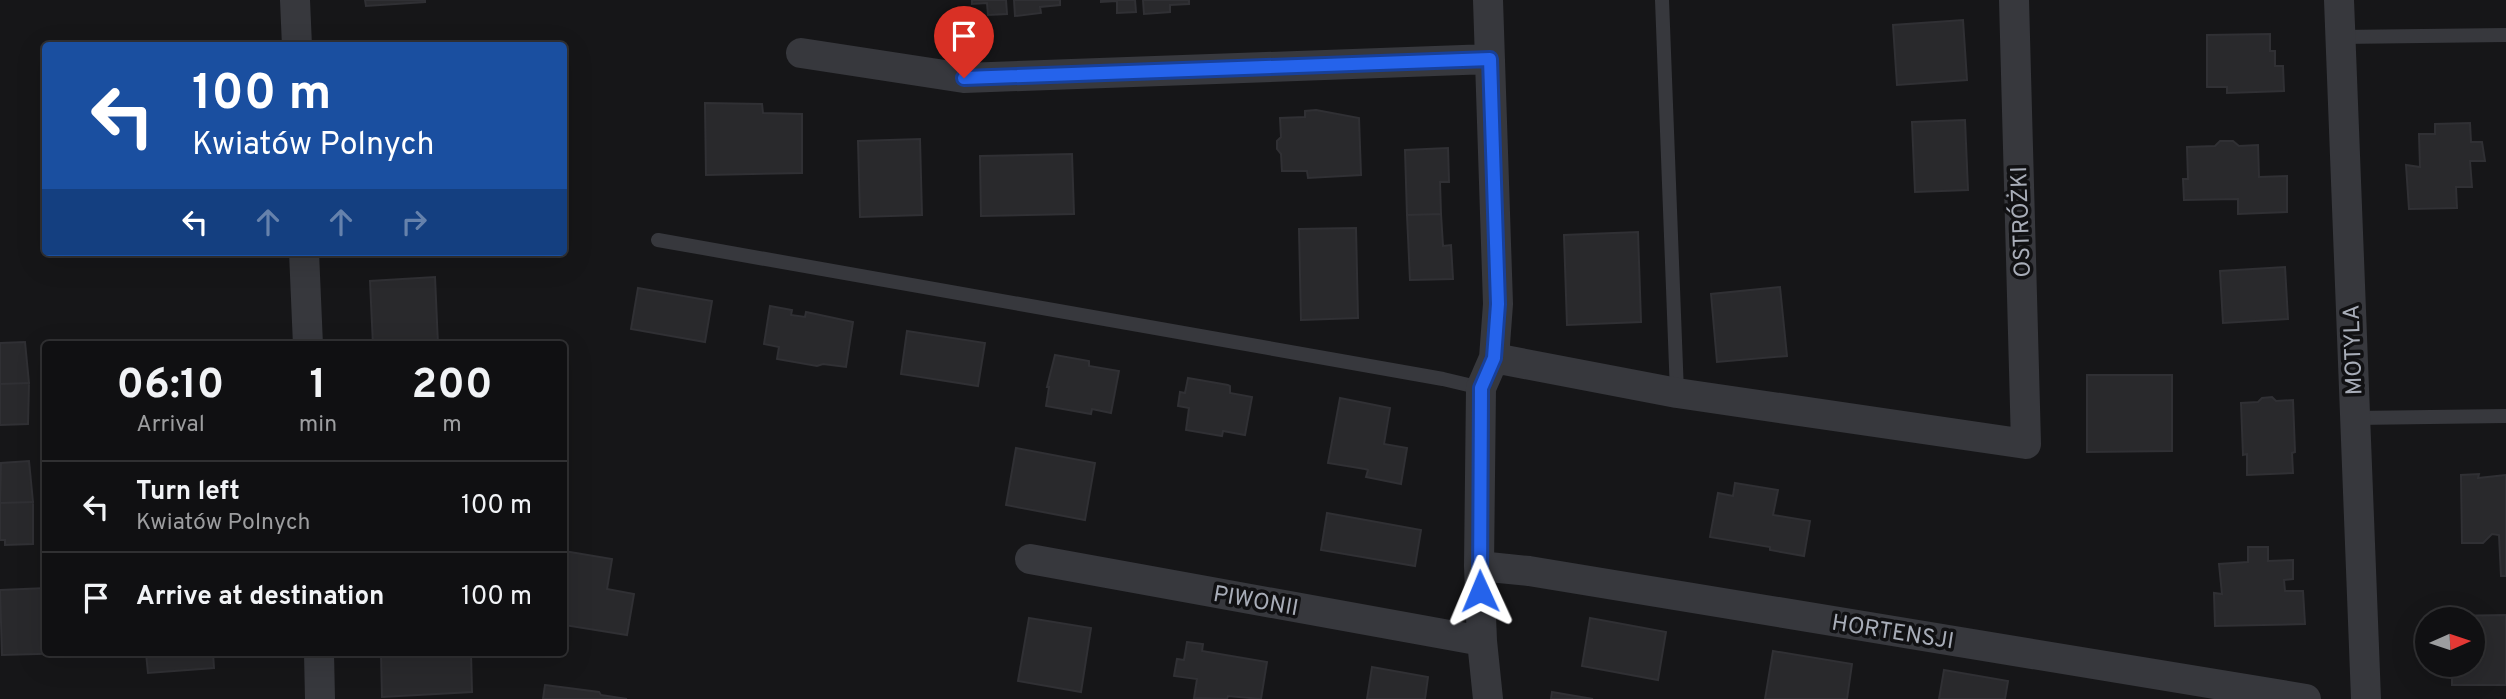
<!DOCTYPE html>
<html lang="en">
<head>
<meta charset="utf-8">
<style>
  body { margin:0; font-family:Overpass,sans-serif; background:#1e1e20; color:#f1f3f6; height:100vh; display:flex; flex-direction:column; font-size:26px; white-space:nowrap }
  * { box-sizing:border-box; margin:0 }
  p { font-size:23px; color:#9c9d9f }
  .icon { flex:none; width:38px; height:38px; fill:none; stroke:currentColor; stroke-width:2; stroke-linecap:round; stroke-linejoin:round }
  .map { position:relative; flex:1; overflow:hidden }
  .sheet { position:absolute; left:42px; top:341px; width:525px; height:315px; display:flex; flex-direction:column; background:#101012; border-radius:7px; box-shadow:0 7px 28px #0002,0 0 0 2px #303032 }
  .sheet>* { flex:none }
  .guide { position:absolute; left:42px; top:42px; width:525px; height:214px; border-radius:7px; box-shadow:0 7px 28px #0002,0 0 0 2px #303032; background:#1a4fa0; color:#fff; overflow:hidden }
  .needle { width:46px; rotate:87deg }
  .fabs { position:absolute; left:2415px; top:607px; display:grid; gap:14px }
  .fabs a { display:grid; place-items:center; width:70px; height:70px; border-radius:50%; background:#101012; box-shadow:0 7px 28px #0002,0 0 0 2px #303032; font-size:35px }
  .pin { position:absolute; display:grid; place-items:center; width:60px; height:60px; color:#fff; margin:-72px -30px; border-radius:50% 50% 50% 0; rotate:-45deg; box-shadow:0 0 7px #0007 }
  .pin .icon { rotate:45deg }
  .me { position:absolute; width:77px; margin:-38px; rotate:359deg; stroke-linejoin:round; filter:drop-shadow(0 0 5px #0008) }
  .turn { display:flex; align-items:center; gap:24px; height:147px; padding:0 35px; font-size:32px }
  .turn .icon { width:91px; height:91px; stroke-width:2.5 }
  .turn b { display:block; font-size:49px; line-height:60px }
  .lanes { display:flex; align-items:center; height:66px; padding:0 35px; background:#0003; justify-content:center; gap:35px; direction:ltr }
  .lanes .off { opacity:.35 }
  .eta { display:flex; justify-content:space-evenly; align-items:center; height:119px; text-align:center }
  .eta b { font-size:42px; font-weight:700; line-height:49px }
  ul { padding:0; list-style:none }
  li { display:flex; align-items:center; gap:21px; height:91px; padding:0 35px; border-top:2px solid #303032 }
  li div { flex:1 }
  li b { display:block; font-size:26px }
  li em { font-style:normal }
  .map>svg:first-child { display:block }
  .building { fill:#29292c; stroke:#303034; stroke-width:2 }
  .lines { fill:none; stroke-linecap:round; stroke-linejoin:round }
  .service { stroke:#37383d; stroke-width:14 }
  .minor { stroke:#37383d; stroke-width:30 }
  .route-casing { stroke:#184099; stroke-width:18 }
  .route { stroke:#2563eb; stroke-width:12 }
  .labels { text-anchor:middle; stroke-width:7; stroke-linejoin:round; paint-order:stroke }
  .street-label { font-size:23px; fill:#a8adb8; stroke:#111113 }
</style>
</head>
<body>
<div class="map">
<svg width="2506" height="699" viewBox="0 0 2506 699">
  <rect width="100%" height="100%" fill="#161618"/>
  <!-- building -->
  <path class="building" d="M365,0H425V2L366,6Z
    M972,0H1006L1007,14L988,15L987,3L972,4Z
    M1014,0H1060V5L1040,7L1041,13L1015,16Z
    M1101,0H1135L1136,12L1117,13V1L1101,2Z
    M1143,0H1189V4L1170,5V12L1144,14Z
    M1963,20L1967,80L1897,85L1893,25Z
    M2270,34V51H2275V66H2283L2284,91L2227,93V87H2207V35Z
    M705,103L762,104L763,113L802,114V173L706,175Z
    M1316,110L1359,118L1361,175L1308,178L1307,171H1282L1281,154L1277,149V141L1281,137L1280,118L1305,117V111Z
    M1965,120L1968,190L1915,192L1912,122Z
    M2470,123L2471,142H2482L2485,161H2470L2472,187H2456L2457,208L2409,209L2406,165L2420,167L2419,134H2435V124Z
    M920,139L922,215L860,217L858,141Z
    M2220,141H2233L2239,146L2258,145L2259,177L2287,176V212L2238,214V199L2184,200L2183,179H2188L2187,147L2215,146Z
    M1448,148L1449,182H1440L1441,214L1407,215L1405,150Z
    M1072,154L1074,214L981,216L980,156Z
    M1441,214L1443,246L1451,245L1453,279L1410,280L1407,215Z
    M1356,228L1358,318L1301,320L1299,229Z
    M1638,232L1641,322L1567,325L1564,235Z
    M2285,267L2288,319L2223,323L2220,271Z
    M435,277L438,345H373L370,281Z
    M1780,287L1787,356L1717,362L1711,294Z
    M638,288L712,301L705,342L631,329Z
    M770,306L792,310L791,315L805,317L806,312L853,322L846,367L823,364L817,366L777,359L779,347L764,344Z
    M907,331L985,343L978,386L901,374Z
    M25,342L29,383L0,384V343Z
    M1055,355L1089,361V366L1119,371L1111,413L1092,409L1091,414L1046,406L1049,387H1047Z
    M2087,375H2172V451L2087,452Z
    M1188,378L1228,385L1230,386V393L1252,397L1245,435L1223,431L1222,436L1186,430L1189,408L1178,406L1180,392L1185,393Z
    M29,383L28,424L0,425V384Z
    M2272,397L2276,401L2293,400L2295,452L2292,453L2293,473L2247,475V454L2243,455L2241,403L2258,402L2262,398Z
    M1340,398L1390,408L1384,444L1407,448L1401,484L1366,477L1368,470L1365,469L1328,463Z
    M1016,448L1095,463L1085,520L1006,505Z
    M29,461L33,502L0,503L1,463Z
    M2479,474L2478,478L2506,475V576H2501L2499,535L2492,534L2483,543H2462L2461,475Z
    M1735,483L1778,490L1773,515L1810,521L1804,556L1770,550V547L1710,537L1718,493L1733,496Z
    M33,502V544L5,545V540H0V503Z
    M1327,513L1421,530L1415,566L1321,550Z
    M2248,547H2268V561L2293,560V579L2284,580L2285,591H2303L2305,624L2215,626L2214,593L2222,594L2219,564L2248,562Z
    M564,551L612,559L607,589L634,594L627,635L564,625Z
    M46,588V653H74L2,655L0,590Z
    M2506,615V685H2452V665H2473V620H2449V616Z
    M1029,618L1091,628L1081,692L1018,681Z
    M1590,618L1666,632L1658,680L1582,666Z
    M1187,642L1203,644L1202,651L1267,662L1261,699L1228,696L1227,699L1194,698L1197,679L1174,676L1177,659L1184,660Z
    M1773,651L1852,664L1847,699H1765Z
    M146,653H213L214,668L148,673Z
    M381,653H471L472,692L382,697Z
    M1372,667L1428,677L1425,699H1367Z
    M1944,670L2008,681L2005,699H1939Z
    M545,685L599,692L601,695L627,699H543Z
    M1552,692L1593,699H1551Z"/>
  <g class="lines">
    <!-- service -->
    <path class="service" d="M1662,0L1677,393
      M2340,37L2506,35
      M658,240L1443,379L1481,388
      M2355,418L2506,416"/>
    <!-- minor -->
    <path class="minor" d="M295,0L297,46
      M1488,0L1498,304L1494,358L1481,388L1479,566L1482,641L1488,699
      M2339,0L2366,699
      M801,53L964,78L1490,59
      M304,252L308,345
      M1494,358L1677,393L2026,444L2014,0
      M1030,559L1482,641
      M1479,566L1529,571L2306,699
      M319,653L320,699"/>
  </g>
  <g class="lines">
    <defs>
      <path id="route" d="M964,78L1490,59L1498,304L1494,358L1481,388L1480,591"/>
    </defs>
    <!-- route casing -->
    <use href="#route" class="route-casing"/>
    <!-- route -->
    <use href="#route" class="route"/>
  </g>
  <g class="labels">
    <!-- street labels -->
    <g class="street-label">
      <text transform="translate(2020 222) rotate(-92)" y="8">OSTRÓŻKI</text>
      <text transform="translate(2352 350) rotate(-92)" y="8">MOTYLA</text>
      <text transform="translate(1256 600) rotate(10)" y="8">PIWONII</text>
      <text transform="translate(1893 631) rotate(9)" y="8">HORTENSJI</text>
    </g>
  </g>
</svg>
<div class="fabs">
<a><svg class="needle" viewBox="-14 -14 28 28"><path d="M0-13l5 13h-10z" fill="#e53935"/><path d="M0 13l5-13h-10z" fill="#9c9d9f"/></svg></a>
</div>
<div class="pin" style="left:964px;top:78px;background:#d93025"><svg class="icon" aria-label="arrive" viewBox="0 0 24 24"><path d="M6 21V4h12l-3 4 3 4H6"/></svg></div>
<svg class="me" style="left:1480px;top:591px" viewBox="-20 -20 40 40"><path d="M0-17L14 15 0 8-14 15z" fill="#2563eb" stroke="#fff" stroke-width="4"/></svg>
<div class="guide">
<div class="turn"><svg class="icon" aria-label="left" viewBox="0 0 24 24"><path d="M17 20v-9H6M10 6l-5 5 5 5"/></svg><div><b>100 m</b>Kwiatów Polnych</div></div>
<div class="lanes"><svg class="icon" aria-label="left" viewBox="0 0 24 24"><path d="M17 20v-9H6M10 6l-5 5 5 5"/></svg><svg class="icon off" aria-label="ahead" viewBox="0 0 24 24"><path d="M12 20V5M6 11l6-6 6 6"/></svg><svg class="icon off" aria-label="ahead" viewBox="0 0 24 24"><path d="M12 20V5M6 11l6-6 6 6"/></svg><svg class="icon off" aria-label="right" viewBox="0 0 24 24"><path d="M7 20v-9h11M14 6l5 5-5 5"/></svg></div>
</div>
<section class="sheet">
<div class="eta">
<div><b>06:10</b><p>Arrival</p></div>
<div><b>1</b><p>min</p></div>
<div><b>200</b><p>m</p></div>
</div>
<ul>
<li><svg class="icon" aria-label="left" viewBox="0 0 24 24"><path d="M17 20v-9H6M10 6l-5 5 5 5"/></svg><div><b>Turn left</b><p>Kwiatów Polnych</p></div><em>100 m</em></li>
<li><svg class="icon" aria-label="arrive" viewBox="0 0 24 24"><path d="M6 21V4h12l-3 4 3 4H6"/></svg><div><b>Arrive at destination</b></div><em>100 m</em></li>
</ul>
</section>
</div>
</body>
</html>
